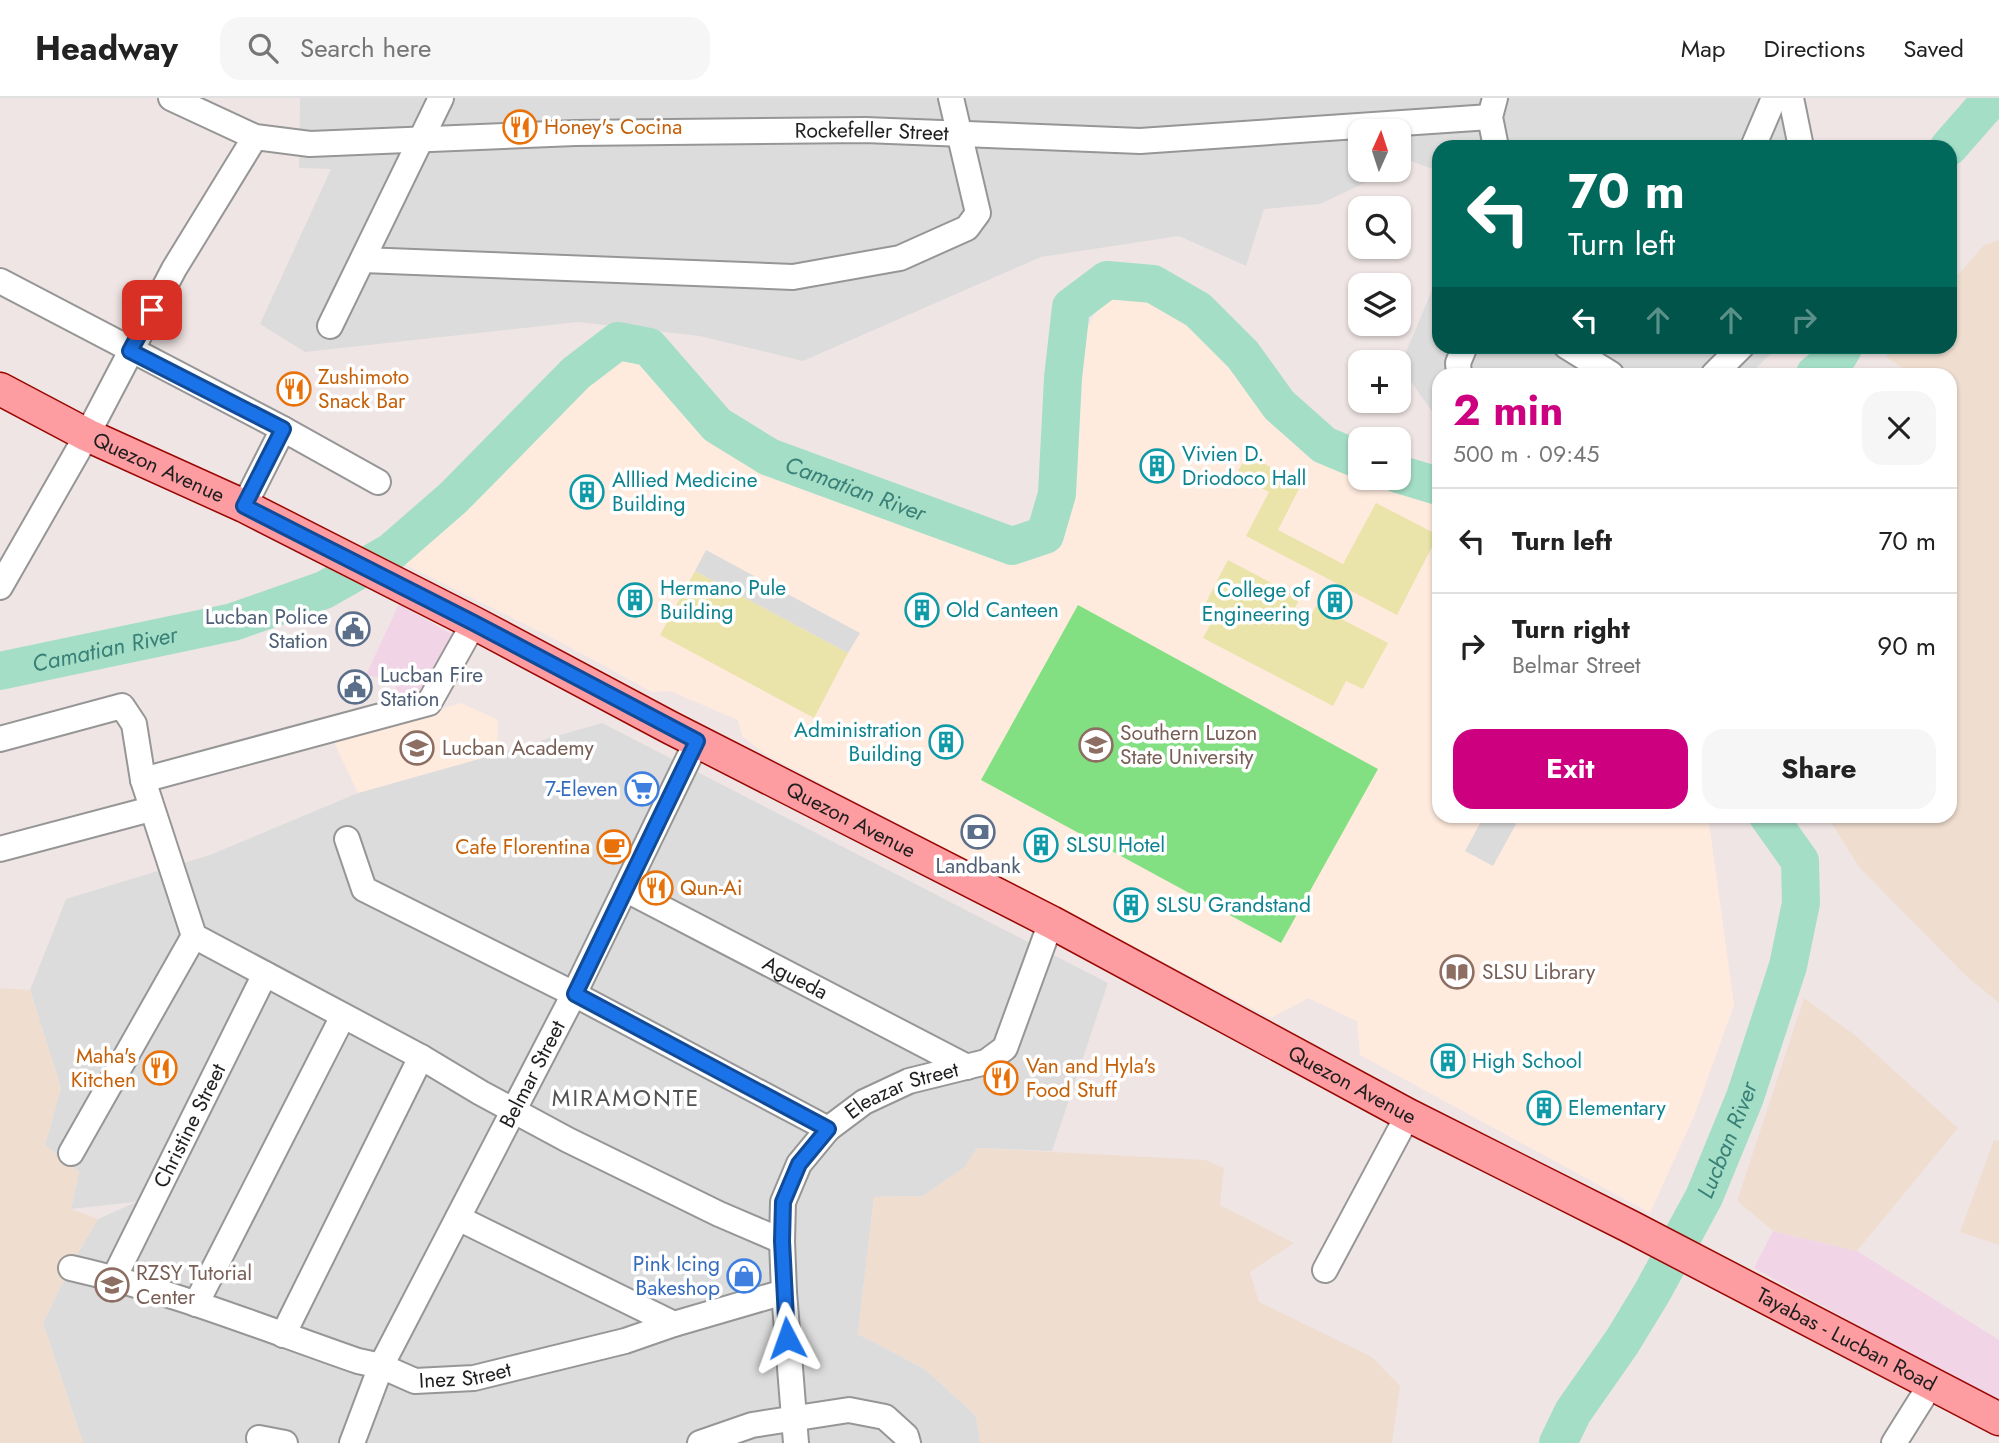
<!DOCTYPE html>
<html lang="en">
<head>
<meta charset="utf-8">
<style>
  body { margin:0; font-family:Jost,sans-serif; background:#f6f6f6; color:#222; height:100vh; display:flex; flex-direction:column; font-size:26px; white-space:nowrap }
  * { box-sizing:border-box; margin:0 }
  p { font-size:23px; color:#767676 }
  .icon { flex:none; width:38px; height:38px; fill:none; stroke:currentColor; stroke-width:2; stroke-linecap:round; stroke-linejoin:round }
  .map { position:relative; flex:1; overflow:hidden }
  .sheet { position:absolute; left:1432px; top:270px; width:525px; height:455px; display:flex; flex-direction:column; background:#fff; border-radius:21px; box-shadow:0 2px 5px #0004 }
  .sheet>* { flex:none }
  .guide { position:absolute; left:1432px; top:42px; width:525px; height:214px; border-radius:21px; box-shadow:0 2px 5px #0004; background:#00695c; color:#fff; overflow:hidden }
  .needle { width:46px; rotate:3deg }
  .controls { position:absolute; left:1348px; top:21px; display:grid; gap:14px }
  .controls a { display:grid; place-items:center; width:63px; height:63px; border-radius:14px; background:#fff; box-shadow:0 2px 5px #0004; font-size:35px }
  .pin { position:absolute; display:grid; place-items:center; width:60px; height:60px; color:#fff; margin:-30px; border-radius:14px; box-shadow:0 4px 10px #0006 }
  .me { position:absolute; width:77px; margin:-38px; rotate:356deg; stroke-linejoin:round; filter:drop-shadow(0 0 5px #0008) }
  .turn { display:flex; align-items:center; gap:24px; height:147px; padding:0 21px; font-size:32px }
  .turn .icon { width:91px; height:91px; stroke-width:2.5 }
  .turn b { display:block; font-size:49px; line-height:60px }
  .lanes { display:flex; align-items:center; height:66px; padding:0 21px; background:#0003; justify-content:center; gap:35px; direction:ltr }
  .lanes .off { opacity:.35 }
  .round { display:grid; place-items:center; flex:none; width:74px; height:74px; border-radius:21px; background:#f6f6f6 }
  .head { display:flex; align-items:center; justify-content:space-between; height:119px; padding:0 21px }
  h1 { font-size:42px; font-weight:700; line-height:52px; color:#cd0080 }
  .primary-button { display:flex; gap:14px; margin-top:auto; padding:14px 21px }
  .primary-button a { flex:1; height:80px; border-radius:21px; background:#cd0080; color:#fff; font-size:28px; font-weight:700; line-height:80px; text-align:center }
  .primary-button a+a { background:#f6f6f6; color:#222 }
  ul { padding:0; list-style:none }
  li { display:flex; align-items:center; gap:21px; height:105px; padding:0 21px; border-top:2px solid #e0e0e0 }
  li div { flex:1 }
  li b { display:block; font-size:26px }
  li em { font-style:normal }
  header { display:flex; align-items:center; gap:42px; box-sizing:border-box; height:98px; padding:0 35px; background:#fff; border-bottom:2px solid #e0e0e0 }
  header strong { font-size:33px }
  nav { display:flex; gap:38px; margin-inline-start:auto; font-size:24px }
  .search { width:490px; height:63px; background:#f6f6f6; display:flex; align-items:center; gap:18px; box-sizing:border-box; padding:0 24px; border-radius:21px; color:#767676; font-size:26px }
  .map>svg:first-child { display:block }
  .residential { fill:#dddcdc }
  .commercial { fill:#f1d4e5 }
  .education { fill:#ffebde }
  .farmland { fill:#efded0 }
  .grass { fill:#eae3aa }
  .pitch { fill:#83e082 }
  .parking { fill:#dbdbdb }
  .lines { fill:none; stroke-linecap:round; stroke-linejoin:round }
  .river { stroke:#a5dec7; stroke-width:38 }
  .minor-casing { stroke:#969696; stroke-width:28 }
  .major-casing { stroke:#990700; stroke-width:35 }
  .minor { stroke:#fff; stroke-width:24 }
  .major { stroke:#fd9da2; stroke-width:32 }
  .route-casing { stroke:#114b97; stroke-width:18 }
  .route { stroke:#1a73e8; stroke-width:12 }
  .labels { text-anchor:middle; stroke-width:7; stroke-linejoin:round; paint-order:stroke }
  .food-label { font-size:21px; fill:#c56008; stroke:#fff; text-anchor:start }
  .street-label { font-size:21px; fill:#1f1f1f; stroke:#fff }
  .culture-label { font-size:21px; fill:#0d838f; stroke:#fff; text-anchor:start }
  .service-label { font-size:21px; fill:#4e5e75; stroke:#fff; text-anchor:end }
  .education-label { font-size:21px; fill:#785e54; stroke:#fff; text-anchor:start }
  .shop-label { font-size:21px; fill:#366cbe; stroke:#fff; text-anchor:end }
  .water-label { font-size:23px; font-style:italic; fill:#398077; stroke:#fff }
  .neighbourhood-label { font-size:23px; letter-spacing:2px; fill:#525252; stroke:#fff }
</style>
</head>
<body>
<header>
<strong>Headway</strong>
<div class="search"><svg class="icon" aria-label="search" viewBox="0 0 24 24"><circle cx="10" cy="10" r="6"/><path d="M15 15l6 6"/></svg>Search here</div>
<nav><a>Map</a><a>Directions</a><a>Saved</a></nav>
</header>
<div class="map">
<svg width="1999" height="1345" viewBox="0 0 1999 1345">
  <rect width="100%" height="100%" fill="#f0e5e5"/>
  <!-- residential -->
  <path class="residential" d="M300,0H1802L1812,49H1438V73L1411,63L1398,69V33H1360V72H1392L1320,106L1264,111L1246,168L1179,138L1041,159L803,263L700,238L578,224L305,254L260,226L331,71L299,70Z
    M1438,178V248L1778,249L1750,276H1438V322L1400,268Z
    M602,625L1108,885L1052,1053L977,1050L965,1069L923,1098L874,1099L858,1236L925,1271L976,1318L980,1345H83L43,1225L73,1163L98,1121L136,1104L71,1111L79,1074L45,1047L61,990L30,892L66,801L210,757L358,695Z"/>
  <!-- commercial -->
  <path class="commercial" d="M399,506L455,538L424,598L397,596L394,582L366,577Z
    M1773,1133L1857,1153L1999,1242V1305L1754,1170Z"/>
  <!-- education -->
  <path class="education" d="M1129,188L1149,193L1199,221L1226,249L1247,275L1255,290L1289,329L1337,362L1360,372V380H1377L1438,404V718H1708L1734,907L1694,1018L1650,1115L1360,957L1357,923L1308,900L1271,920L765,656L742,638L738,622L670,593L652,594L549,538L394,461L621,252L644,256L713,328L768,361L873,405L1014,453L1046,442L1060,399L1086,232L1110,191Z
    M461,605L498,622L497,656L358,695L334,644Z"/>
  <!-- farmland -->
  <path class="farmland" d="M1999,142V905L1965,877L1859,769L1827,718H1950V276H1911L1886,259L1895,249L1950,248V186L1984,147Z
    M0,890L30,892L61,990L45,1047L79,1074L71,1111L98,1121L73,1163L43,1225L83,1345H0Z
    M1804,900L1856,938L1958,1030L1857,1153L1773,1133L1737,1103Z
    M1994,1042L1999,1043V1147L1960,1134Z
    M977,1050L1206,1062L1224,1070L1220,1107L1294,1145L1250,1174L1259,1204L1372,1259L1400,1288L1392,1345H980L976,1318L925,1271L858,1236L874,1099L923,1098L965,1069Z"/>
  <!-- grass -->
  <path class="grass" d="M1247,357L1302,385L1278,432L1343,466L1376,405L1438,437L1397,517L1246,438L1269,394L1236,377Z
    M1228,462L1300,500L1294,512L1310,520L1316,508L1388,545L1363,591L1346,583L1333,608L1203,540L1216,516L1203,510Z
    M695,473L848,555L814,620L660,537Z"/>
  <!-- pitch -->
  <path class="pitch" d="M1078,507L1378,671L1281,845L981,682Z"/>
  <!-- parking -->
  <path class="parking" d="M706,452L860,535L848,555L695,473Z
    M1484,718H1499L1516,726L1493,768L1465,753Z"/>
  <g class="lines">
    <!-- river -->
    <g class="river">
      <path d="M1949,49L1992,0"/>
      <path d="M1815,276L1839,257L1844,248"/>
      <path d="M1398,376L1438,388"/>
      <path id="s1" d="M0,573L233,524L324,492L391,454L453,400L576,275L618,243L649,249L717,327L769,359L1012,448L1045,437L1057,396L1063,280L1071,209L1107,182L1153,186L1198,212L1243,257L1279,307L1324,347L1360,362"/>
      <path id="s2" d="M1558,1345L1573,1314L1622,1244L1653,1193L1704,1099L1745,999L1788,868L1801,805L1800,763L1768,718"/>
    </g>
    <defs>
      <g id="minor">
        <path id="s3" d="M171,0L255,39L310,46L575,35L865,32L1140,43L1490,19"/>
        <path d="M1495,0L1490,19L1496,49"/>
        <path d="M1791,0L1801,49"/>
        <path d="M1753,49L1774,0"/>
        <path d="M363,162L793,179L900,160L967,130L978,115L951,0"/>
        <path d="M0,183L283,331L378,384"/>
        <path d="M330,228L441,0"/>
        <path d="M1566,248L1611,276"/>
        <path d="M1459,276L1458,265L1465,248"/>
        <path d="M1714,276L1742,248"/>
        <path d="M244,408L283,331"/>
        <path d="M0,489L87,337L174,171L255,39"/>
        <path d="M0,641L122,608L134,626L143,682L194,838L421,959L481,995L568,1042L719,1116L782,1143"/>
        <path d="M143,682L429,605L474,525"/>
        <path d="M347,741L364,791L574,896L828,1031"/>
        <path d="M0,751L151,711"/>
        <path id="s4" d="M625,791L967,969"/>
        <path d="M71,1055L194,838"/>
        <path d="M458,1120L674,1226"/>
        <path id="s5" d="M71,1170C169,1192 263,1230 358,1263L381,1268L415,1283L474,1280L625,1243L674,1226L784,1194"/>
        <path d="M1325,1172L1408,1017"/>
        <path id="s6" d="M114,1180L265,876"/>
        <path d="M196,1206L343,918"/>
        <path d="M283,1237L421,959"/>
        <path d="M259,1340L285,1345"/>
        <path id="s7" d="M352,1345L381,1268L574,896L697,643"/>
        <path d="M700,1345L752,1327L849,1312L885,1319L906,1338L908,1345"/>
        <path id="s8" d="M796,1345L784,1194L782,1143L783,1104L799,1066L828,1031L864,1004L909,983L986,964L1005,950L1051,824"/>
        <path d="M1894,1345L1931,1286"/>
      </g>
      <g id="major">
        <path id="s9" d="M0,291L87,337L244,408L474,525L669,629L1051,824L1408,1017L1629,1128L1999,1321"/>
      </g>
    </defs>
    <!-- minor casing -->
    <use href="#minor" class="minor-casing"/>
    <!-- major casing -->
    <use href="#major" class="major-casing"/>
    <!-- minor -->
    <use href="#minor" class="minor"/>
    <!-- major -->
    <use href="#major" class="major"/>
  </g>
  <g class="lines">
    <defs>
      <path id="route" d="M152,212L130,253L283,331L244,408L474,525L697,643L575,896L828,1031L799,1066L783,1104L782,1143L787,1240"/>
    </defs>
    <!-- route casing -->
    <use href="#route" class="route-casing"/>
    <!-- route -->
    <use href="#route" class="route"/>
  </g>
  <!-- icons -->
  <defs>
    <symbol id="restaurant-ring" viewBox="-11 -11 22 22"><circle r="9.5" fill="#fff" stroke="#e8710a" stroke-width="1.5"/><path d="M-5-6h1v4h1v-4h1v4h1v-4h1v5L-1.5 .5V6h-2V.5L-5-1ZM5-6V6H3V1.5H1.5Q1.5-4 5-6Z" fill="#e8710a"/></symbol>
    <symbol id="building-ring" viewBox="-11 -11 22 22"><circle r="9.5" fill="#fff" stroke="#0f9aa8" stroke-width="1.5"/><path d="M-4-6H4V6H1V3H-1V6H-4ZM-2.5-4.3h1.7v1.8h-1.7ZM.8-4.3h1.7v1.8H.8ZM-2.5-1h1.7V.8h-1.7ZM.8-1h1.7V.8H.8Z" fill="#0f9aa8"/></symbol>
    <symbol id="civic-ring" viewBox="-11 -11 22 22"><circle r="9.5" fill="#fff" stroke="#5c6f8a" stroke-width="1.5"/><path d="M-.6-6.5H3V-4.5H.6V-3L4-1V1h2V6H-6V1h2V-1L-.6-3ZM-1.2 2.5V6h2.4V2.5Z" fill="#5c6f8a"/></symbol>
    <symbol id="university-ring" viewBox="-11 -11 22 22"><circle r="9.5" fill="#fff" stroke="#8d6e63" stroke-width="1.5"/><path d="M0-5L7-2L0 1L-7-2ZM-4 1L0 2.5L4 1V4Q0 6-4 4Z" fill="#8d6e63"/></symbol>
    <symbol id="school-ring" viewBox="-11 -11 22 22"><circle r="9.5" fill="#fff" stroke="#8d6e63" stroke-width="1.5"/><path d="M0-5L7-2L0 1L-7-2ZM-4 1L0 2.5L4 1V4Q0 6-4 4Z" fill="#8d6e63"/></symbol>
    <symbol id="supermarket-ring" viewBox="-11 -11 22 22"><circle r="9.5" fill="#fff" stroke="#3f7fe0" stroke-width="1.5"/><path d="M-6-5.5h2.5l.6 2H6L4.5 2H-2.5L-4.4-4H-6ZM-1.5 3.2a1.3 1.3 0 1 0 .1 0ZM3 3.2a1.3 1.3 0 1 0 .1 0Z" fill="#3f7fe0"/></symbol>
    <symbol id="bank-ring" viewBox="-11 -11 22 22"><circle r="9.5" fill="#fff" stroke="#5c6f8a" stroke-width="1.5"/><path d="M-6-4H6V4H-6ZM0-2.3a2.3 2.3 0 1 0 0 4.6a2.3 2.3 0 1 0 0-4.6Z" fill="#5c6f8a"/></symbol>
    <symbol id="cafe-ring" viewBox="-11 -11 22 22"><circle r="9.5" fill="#fff" stroke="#e8710a" stroke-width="1.5"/><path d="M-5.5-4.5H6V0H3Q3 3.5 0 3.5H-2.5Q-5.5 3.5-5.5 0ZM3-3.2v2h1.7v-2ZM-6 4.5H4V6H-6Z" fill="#e8710a"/></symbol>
    <symbol id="library-ring" viewBox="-11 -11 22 22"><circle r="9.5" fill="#fff" stroke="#8d6e63" stroke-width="1.5"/><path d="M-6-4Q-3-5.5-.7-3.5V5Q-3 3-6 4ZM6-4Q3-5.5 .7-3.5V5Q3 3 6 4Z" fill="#8d6e63"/></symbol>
    <symbol id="shop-ring" viewBox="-11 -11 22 22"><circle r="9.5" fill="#fff" stroke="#3f7fe0" stroke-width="1.5"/><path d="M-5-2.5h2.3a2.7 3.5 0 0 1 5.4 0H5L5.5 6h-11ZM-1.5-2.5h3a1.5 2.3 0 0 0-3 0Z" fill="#3f7fe0"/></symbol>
  </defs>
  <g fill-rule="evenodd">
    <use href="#restaurant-ring" x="501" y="10" width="38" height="38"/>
    <use href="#restaurant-ring" x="275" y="272" width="38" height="38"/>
    <use href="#building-ring" x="1138" y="349" width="38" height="38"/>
    <use href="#building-ring" x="568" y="375" width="38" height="38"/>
    <use href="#building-ring" x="616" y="483" width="38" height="38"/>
    <use href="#building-ring" x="1316" y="485" width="38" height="38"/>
    <use href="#building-ring" x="903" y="493" width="38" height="38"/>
    <use href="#civic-ring" x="334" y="512" width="38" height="38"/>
    <use href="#civic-ring" x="336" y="570" width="38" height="38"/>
    <use href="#building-ring" x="927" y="625" width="38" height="38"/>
    <use href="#university-ring" x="1077" y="628" width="38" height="38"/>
    <use href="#school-ring" x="398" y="631" width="38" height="38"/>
    <use href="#supermarket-ring" x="623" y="672" width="38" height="38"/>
    <use href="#bank-ring" x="959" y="715" width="38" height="38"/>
    <use href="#building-ring" x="1022" y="728" width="38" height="38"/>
    <use href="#cafe-ring" x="595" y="730" width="38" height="38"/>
    <use href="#restaurant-ring" x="637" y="771" width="38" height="38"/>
    <use href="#building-ring" x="1112" y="788" width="38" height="38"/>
    <use href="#library-ring" x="1438" y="855" width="38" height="38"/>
    <use href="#building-ring" x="1429" y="944" width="38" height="38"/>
    <use href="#restaurant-ring" x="141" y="951" width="38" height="38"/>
    <use href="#restaurant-ring" x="982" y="961" width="38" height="38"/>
    <use href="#building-ring" x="1525" y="991" width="38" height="38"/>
    <use href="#shop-ring" x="725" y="1159" width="38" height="38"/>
    <use href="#school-ring" x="93" y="1168" width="38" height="38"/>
  </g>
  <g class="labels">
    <!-- food labels -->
    <g class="food-label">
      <text x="544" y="36">Honey's Cocina</text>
      <text x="318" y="286">Zushimoto<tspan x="318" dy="24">Snack Bar</tspan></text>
      <text x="590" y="756" text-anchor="end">Cafe Florentina</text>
      <text x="680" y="797">Qun-Ai</text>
      <text x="136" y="965" text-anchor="end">Maha's<tspan x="136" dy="24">Kitchen</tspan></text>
      <text x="1026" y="975">Van and Hyla's<tspan x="1026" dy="24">Food Stuff</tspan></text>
    </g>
    <!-- street labels -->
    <g class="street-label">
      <text dy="7" stroke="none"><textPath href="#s3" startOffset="710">Rockefeller Street</textPath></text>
      <text dy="7" stroke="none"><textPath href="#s9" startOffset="177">Quezon Avenue</textPath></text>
      <text dy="7" stroke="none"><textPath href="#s9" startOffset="954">Quezon Avenue</textPath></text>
      <text dy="7" stroke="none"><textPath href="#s4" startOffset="192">Agueda</textPath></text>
      <text dy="7" stroke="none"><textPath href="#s7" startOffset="411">Belmar Street</textPath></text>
      <text dy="7" stroke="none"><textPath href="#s9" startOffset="1521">Quezon Avenue</textPath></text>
      <text dy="7" stroke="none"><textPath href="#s8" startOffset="413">Eleazar Street</textPath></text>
      <text dy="7" stroke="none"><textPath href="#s6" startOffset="170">Christine Street</textPath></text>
      <text dy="7" stroke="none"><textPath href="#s9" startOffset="2077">Tayabas - Lucban Road</textPath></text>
      <text dy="7" stroke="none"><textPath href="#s5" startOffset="413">Inez Street</textPath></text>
    </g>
    <!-- culture labels -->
    <g class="culture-label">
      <text x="1182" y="363">Vivien D.<tspan x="1182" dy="24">Driodoco Hall</tspan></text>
      <text x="612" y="389">Alllied Medicine<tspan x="612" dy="24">Building</tspan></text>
      <text x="660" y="497">Hermano Pule<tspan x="660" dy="24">Building</tspan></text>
      <text x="1310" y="499" text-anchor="end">College of<tspan x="1310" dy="24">Engineering</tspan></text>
      <text x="946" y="519">Old Canteen</text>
      <text x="922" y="639" text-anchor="end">Administration<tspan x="922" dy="24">Building</tspan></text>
      <text x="1066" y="754">SLSU Hotel</text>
      <text x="1156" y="814">SLSU Grandstand</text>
      <text x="1472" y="970">High School</text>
      <text x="1568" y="1017">Elementary</text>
    </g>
    <!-- service labels -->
    <g class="service-label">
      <text x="328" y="526">Lucban Police<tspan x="328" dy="24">Station</tspan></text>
      <text x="380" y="584" text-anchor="start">Lucban Fire<tspan x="380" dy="24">Station</tspan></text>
      <text x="978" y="775" text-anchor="middle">Landbank</text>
    </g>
    <!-- education labels -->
    <g class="education-label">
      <text x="1120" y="642">Southern Luzon<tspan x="1120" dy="24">State University</tspan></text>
      <text x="442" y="657">Lucban Academy</text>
      <text x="1482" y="881">SLSU Library</text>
      <text x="136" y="1182">RZSY Tutorial<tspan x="136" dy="24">Center</tspan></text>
    </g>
    <!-- shop labels -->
    <g class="shop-label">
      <text x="618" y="698">7-Eleven</text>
      <text x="720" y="1173">Pink Icing<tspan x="720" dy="24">Bakeshop</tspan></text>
    </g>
    <!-- water labels -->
    <g class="water-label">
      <text dy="8" stroke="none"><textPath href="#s1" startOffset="1010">Camatian River</textPath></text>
      <text dy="8" stroke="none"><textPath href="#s1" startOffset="107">Camatian River</textPath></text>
      <text dy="8" stroke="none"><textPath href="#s2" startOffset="348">Lucban River</textPath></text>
    </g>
    <!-- neighbourhood labels -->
    <g class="neighbourhood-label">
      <text x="626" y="1008">MIRAMONTE</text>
    </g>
  </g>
</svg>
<div class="controls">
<a><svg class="needle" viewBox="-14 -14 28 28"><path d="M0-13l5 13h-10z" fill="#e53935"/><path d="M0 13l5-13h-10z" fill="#767676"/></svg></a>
<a><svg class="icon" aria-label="search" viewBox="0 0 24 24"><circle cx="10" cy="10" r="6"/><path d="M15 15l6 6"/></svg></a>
<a><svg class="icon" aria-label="layers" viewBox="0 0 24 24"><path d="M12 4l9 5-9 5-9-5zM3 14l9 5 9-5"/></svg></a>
<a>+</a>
<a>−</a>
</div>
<div class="pin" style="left:152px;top:212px;background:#d93025"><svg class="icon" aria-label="arrive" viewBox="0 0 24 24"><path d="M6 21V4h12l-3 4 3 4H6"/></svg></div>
<svg class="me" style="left:787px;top:1240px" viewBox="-20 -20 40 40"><path d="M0-17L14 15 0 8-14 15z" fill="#1a73e8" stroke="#fff" stroke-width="4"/></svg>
<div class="guide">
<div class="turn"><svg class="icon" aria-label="left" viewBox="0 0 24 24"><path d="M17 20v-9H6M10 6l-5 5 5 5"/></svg><div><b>70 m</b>Turn left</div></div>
<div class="lanes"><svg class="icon" aria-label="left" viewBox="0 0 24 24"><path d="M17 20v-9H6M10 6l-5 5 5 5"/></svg><svg class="icon off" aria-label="ahead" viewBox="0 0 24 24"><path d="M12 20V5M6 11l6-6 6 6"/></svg><svg class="icon off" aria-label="ahead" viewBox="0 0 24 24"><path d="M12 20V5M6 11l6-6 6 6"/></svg><svg class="icon off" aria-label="right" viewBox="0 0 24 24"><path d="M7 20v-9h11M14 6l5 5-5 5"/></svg></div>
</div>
<section class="sheet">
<div class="head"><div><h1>2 min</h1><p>500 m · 09:45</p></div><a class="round"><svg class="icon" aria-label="close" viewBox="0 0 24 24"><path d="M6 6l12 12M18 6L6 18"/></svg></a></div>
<ul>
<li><svg class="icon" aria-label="left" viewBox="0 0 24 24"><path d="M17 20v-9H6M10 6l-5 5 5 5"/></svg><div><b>Turn left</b></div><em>70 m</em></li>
<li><svg class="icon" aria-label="right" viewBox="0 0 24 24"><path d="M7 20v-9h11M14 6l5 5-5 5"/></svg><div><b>Turn right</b><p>Belmar Street</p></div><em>90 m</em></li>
</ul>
<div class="primary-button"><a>Exit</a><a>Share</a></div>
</section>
</div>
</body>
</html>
